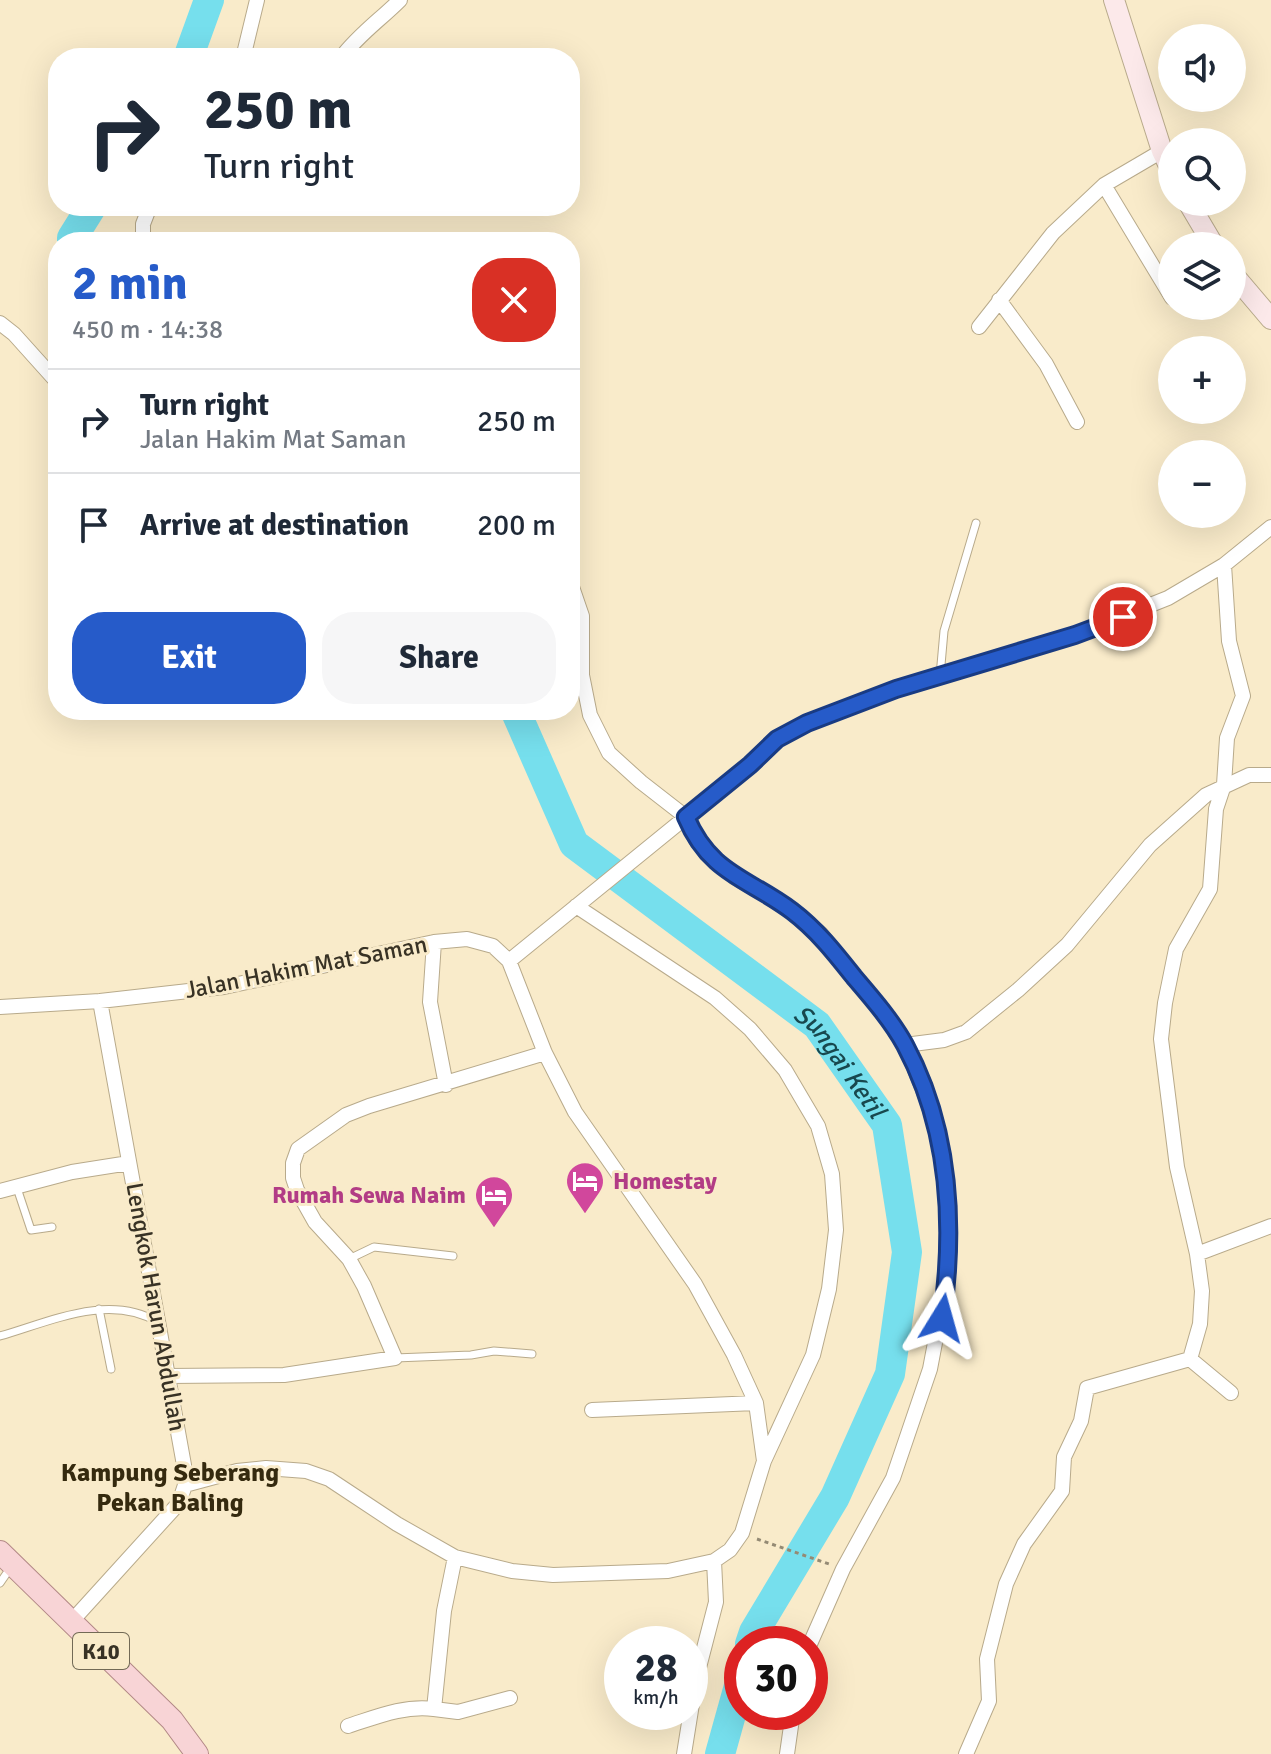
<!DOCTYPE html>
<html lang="en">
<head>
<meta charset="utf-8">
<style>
  body { margin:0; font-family:Signika,sans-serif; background:#f6f6f7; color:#1f2937; height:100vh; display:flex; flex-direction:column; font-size:30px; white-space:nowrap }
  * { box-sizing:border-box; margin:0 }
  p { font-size:26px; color:#747a83 }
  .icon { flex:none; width:44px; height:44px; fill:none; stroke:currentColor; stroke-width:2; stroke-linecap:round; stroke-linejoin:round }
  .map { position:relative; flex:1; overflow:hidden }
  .details { position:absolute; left:48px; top:232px; width:532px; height:488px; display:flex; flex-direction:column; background:#fff; border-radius:32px; box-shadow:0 8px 32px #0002 }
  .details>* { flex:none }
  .guide { position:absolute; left:48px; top:48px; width:532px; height:168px; border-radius:32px; box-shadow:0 8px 32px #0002; background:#fff; color:#1f2937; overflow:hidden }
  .buttons { position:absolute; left:1158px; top:24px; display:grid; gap:16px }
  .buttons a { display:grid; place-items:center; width:88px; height:88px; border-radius:50%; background:#fff; box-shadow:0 8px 32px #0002; font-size:40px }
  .speed { position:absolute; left:604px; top:1626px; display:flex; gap:16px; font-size:40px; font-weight:700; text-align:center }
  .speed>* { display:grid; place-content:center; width:104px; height:104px; border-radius:50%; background:#fff; box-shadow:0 8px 32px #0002; line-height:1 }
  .speed small { font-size:20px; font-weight:400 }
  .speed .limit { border:12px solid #d22; background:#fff; color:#111 }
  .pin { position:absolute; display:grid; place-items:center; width:68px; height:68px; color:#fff; margin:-34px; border:4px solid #fff; border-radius:50%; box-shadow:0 2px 8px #0007 }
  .me { position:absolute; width:88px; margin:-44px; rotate:8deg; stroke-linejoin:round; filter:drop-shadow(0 0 6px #0008) }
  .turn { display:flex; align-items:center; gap:28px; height:168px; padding:0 24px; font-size:36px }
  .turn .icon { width:104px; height:104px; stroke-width:2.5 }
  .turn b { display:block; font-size:56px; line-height:68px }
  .round { display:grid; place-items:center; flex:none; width:84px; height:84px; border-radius:32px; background:#f6f6f7 }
  .overview { display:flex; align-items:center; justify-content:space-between; height:136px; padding:0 24px }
  h1 { font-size:48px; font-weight:700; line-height:60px; color:#265bc9 }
  .action { display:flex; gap:16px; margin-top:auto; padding:16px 24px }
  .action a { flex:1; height:92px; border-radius:32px; background:#265bc9; color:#fff; font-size:32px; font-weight:700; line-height:92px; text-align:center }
  .action a+a { background:#f6f6f7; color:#1f2937 }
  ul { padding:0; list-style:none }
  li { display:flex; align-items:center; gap:24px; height:104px; padding:0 24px; border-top:2px solid #e0e1e3 }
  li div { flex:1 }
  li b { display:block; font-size:30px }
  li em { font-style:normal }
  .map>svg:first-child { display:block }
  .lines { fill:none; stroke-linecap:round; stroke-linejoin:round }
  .river { stroke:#76dfed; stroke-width:30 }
  .service-casing { stroke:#b8aa8b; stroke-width:9 }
  .minor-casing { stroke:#b8aa8b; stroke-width:16 }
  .secondary-casing { stroke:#b8aa8b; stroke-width:22 }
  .primary-casing { stroke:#b28886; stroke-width:24 }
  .path { stroke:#948a74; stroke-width:3; stroke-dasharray:4 4; stroke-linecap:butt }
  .service { stroke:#fff; stroke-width:7 }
  .minor { stroke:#fff; stroke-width:14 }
  .secondary { stroke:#fce9ea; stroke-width:20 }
  .primary { stroke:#f8d4d6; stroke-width:22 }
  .route-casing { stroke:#193b83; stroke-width:20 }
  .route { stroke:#265bc9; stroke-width:14 }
  .labels { text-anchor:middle; stroke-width:6; stroke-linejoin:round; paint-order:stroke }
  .shield { fill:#f9ebca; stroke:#726a56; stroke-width:2 }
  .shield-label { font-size:22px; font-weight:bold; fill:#383225 }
  .street-label { font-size:24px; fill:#383225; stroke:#f9ebca }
  .hotel-label { font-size:24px; font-weight:bold; fill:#b23c85; stroke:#f9ebca; text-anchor:start }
  .water-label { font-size:26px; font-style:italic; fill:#18484e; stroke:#f9ebca }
  .neighbourhood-label { font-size:26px; font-weight:bold; fill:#352a0f; stroke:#f9ebca }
</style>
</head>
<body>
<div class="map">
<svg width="1271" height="1754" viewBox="0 0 1271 1754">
  <rect width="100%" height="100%" fill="#f9ebca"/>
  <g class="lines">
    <!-- river -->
    <g class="river">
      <path d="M188,58L209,0"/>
      <path d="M72,242V238L92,206"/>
      <path id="s1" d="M515,710L574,844L817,1025L887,1125L907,1252L890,1374L835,1497L754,1632L750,1644"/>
      <path d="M720,1754L742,1675"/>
    </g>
    <defs>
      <path id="service" d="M940,676L944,631L976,523
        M17,1188L31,1230L52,1227
        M349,1259L374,1247L453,1256
        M99,1309L111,1369
        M0,1336C49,1322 109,1293 157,1322
        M395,1358L471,1355L494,1351L532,1354
        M0,1583L11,1567"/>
      <path id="minor" d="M243,58L257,0
        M341,58C358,35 380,20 400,0
        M1104,185L1172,298
        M143,242V224L150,206
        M999,300L1046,364L1077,422
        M0,323L14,334L58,383
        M979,327L1053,233L1104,185L1162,151
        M1224,565L1229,641L1243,696L1227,738L1224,785L1216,809L1210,889L1176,949L1165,1003L1161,1039L1177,1167L1197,1254L1202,1291L1200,1324L1190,1359L1231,1393
        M570,581L582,616V675L590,715L609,753L641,782L686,817L696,840L734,877L790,909L821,934L874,1001L905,1045L927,1100L943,1155L949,1220V1269L930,1369L893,1478L843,1569L810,1644
        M576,906L715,998L750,1029L785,1070L818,1126L832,1174L836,1230L829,1289L813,1355L764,1461
        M434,942L430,1002L446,1085
        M509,961L750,765L777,739L835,711L896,689L1075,635L1168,598L1224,565L1271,527
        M0,1007L100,1001L224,987L434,942L467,939L493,946L509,961L545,1053L575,1112L695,1284L734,1355L756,1403L764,1461L742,1533L730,1550L714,1561L668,1571L553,1575L512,1571L455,1557L397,1524L329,1479L306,1471L266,1468L237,1471L185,1485
        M905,1045L944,1040L966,1032L1018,990L1067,945L1150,845L1206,795L1249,775H1271
        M0,1191L72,1172L129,1163
        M1197,1254L1271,1226
        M168,1376L284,1375L395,1358L364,1286L349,1259L315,1222L297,1190L293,1178V1163L298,1149L346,1115L369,1106L545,1053
        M592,1410L756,1403
        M71,1622L179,1503L185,1485L184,1465L100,1001
        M434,1709L458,1712L510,1698
        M348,1726C376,1717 404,1705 434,1709L444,1611L455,1557
        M684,1754L696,1679L716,1602L714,1561
        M787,1754L793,1712
        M966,1754L989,1701L987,1659L1006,1584L1024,1544L1062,1491L1064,1457L1081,1421L1087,1388L1190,1359"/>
      <path id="secondary" d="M1114,0L1162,151L1172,172
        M1188,202L1214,246
        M1232,273L1271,319"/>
      <path id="primary" d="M0,1552L172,1720L197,1754"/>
    </defs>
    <!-- service casing -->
    <use href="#service" class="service-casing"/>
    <!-- minor casing -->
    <use href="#minor" class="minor-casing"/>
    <!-- secondary casing -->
    <use href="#secondary" class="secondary-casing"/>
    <!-- primary casing -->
    <use href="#primary" class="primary-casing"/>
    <!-- path -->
    <path class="path" d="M757,1539L829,1564"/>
    <!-- service -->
    <use href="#service" class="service"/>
    <!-- minor -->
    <use href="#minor" class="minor"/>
    <!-- secondary -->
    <use href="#secondary" class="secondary"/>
    <!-- primary -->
    <use href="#primary" class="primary"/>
  </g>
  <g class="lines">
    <defs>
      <path id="route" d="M942,1318C955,1226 950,1129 905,1045C892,1021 872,998 854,977C835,953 817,930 792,911C748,878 710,874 686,817L750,765L777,739L807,723L896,689L1075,635L1123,617"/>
    </defs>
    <!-- route casing -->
    <use href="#route" class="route-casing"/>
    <!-- route -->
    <use href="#route" class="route"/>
  </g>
  <!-- icons -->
  <defs>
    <symbol id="hotel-pin" viewBox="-11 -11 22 30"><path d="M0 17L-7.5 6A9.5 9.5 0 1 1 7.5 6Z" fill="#d1479c" stroke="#f9ebca"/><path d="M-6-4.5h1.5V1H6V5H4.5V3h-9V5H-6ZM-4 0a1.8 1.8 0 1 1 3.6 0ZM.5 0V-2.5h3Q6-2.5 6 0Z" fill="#fff"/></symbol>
  </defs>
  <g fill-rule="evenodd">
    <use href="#hotel-pin" x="563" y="1159" width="44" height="60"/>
    <use href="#hotel-pin" x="472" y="1173" width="44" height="60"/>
  </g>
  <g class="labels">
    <!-- shield labels -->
    <rect class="shield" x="73" y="1633" width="56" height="36" rx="6"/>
    <g class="shield-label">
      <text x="101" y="1659">K10</text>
    </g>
    <!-- street labels -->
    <g class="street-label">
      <text transform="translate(306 967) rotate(-11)" y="8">Jalan Hakim Mat Saman</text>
      <text transform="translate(156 1307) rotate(80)" y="8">Lengkok Harun Abdullah</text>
    </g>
    <!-- hotel labels -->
    <g class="hotel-label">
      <text x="613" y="1189">Homestay</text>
      <text x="466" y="1203" text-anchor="end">Rumah Sewa Naim</text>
    </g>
    <!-- water labels -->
    <g class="water-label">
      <text dy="9" stroke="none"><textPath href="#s1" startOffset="492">Sungai Ketil</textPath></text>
    </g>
    <!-- neighbourhood labels -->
    <g class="neighbourhood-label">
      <text x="170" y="1481">Kampung Seberang<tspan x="170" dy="30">Pekan Baling</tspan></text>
    </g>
  </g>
</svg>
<div class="buttons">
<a><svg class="icon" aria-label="sound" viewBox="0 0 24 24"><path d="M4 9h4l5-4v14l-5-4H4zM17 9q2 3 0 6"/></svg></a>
<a><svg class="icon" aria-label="search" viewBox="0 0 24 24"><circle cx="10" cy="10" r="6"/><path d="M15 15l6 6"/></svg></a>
<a><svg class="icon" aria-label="layers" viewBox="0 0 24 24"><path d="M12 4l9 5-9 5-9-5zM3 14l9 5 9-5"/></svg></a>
<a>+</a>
<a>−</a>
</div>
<div class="speed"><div>28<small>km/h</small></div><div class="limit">30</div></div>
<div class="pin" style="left:1123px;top:617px;background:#d93025"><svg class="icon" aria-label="arrive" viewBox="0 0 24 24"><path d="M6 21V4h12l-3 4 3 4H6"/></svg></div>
<svg class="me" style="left:942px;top:1318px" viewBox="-20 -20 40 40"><path d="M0-17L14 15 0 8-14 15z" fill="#265bc9" stroke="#fff" stroke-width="4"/></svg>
<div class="guide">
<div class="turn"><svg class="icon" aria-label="right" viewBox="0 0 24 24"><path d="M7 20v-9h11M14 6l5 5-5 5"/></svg><div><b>250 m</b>Turn right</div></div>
</div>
<section class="details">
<div class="overview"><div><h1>2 min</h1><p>450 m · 14:38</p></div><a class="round" style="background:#d93025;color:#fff"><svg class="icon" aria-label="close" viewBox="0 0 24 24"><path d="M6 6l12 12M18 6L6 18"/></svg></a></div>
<ul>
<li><svg class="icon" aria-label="right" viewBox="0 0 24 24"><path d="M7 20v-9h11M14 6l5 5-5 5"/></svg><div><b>Turn right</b><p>Jalan Hakim Mat Saman</p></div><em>250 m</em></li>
<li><svg class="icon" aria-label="arrive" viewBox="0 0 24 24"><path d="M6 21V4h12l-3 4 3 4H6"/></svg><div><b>Arrive at destination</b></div><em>200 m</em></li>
</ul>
<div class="action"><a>Exit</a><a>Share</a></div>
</section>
</div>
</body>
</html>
